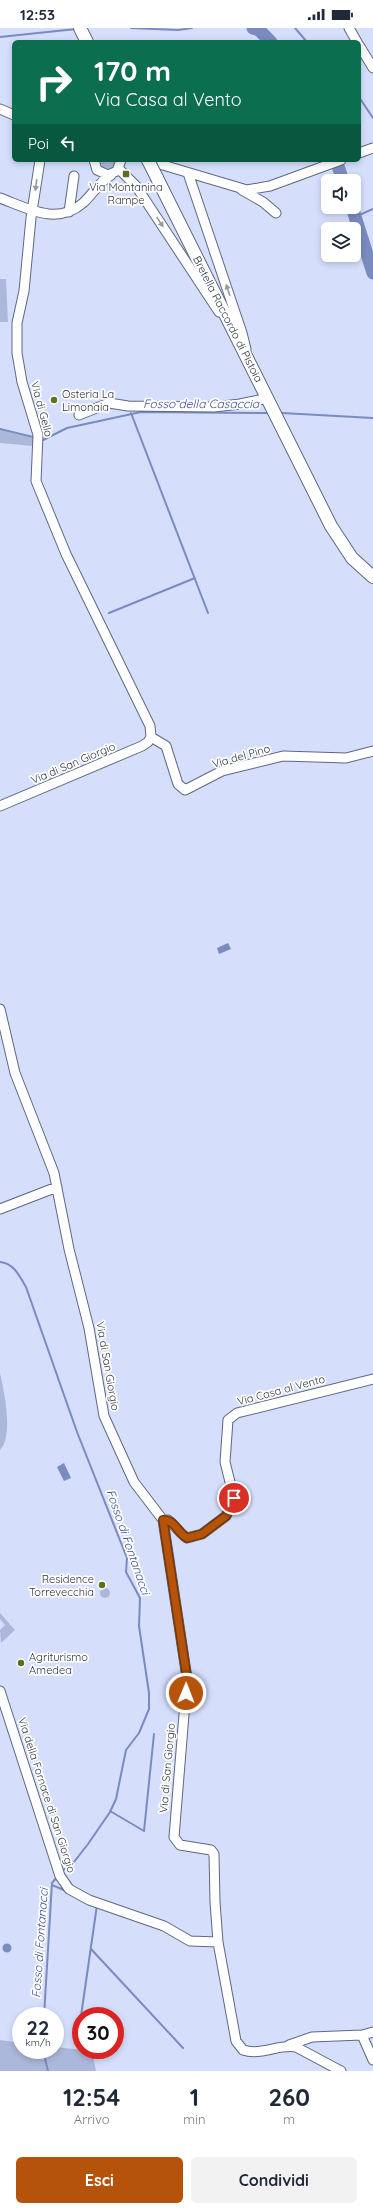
<!DOCTYPE html>
<html lang="it">
<head>
<meta charset="utf-8">
<style>
  body { margin:0; font-family:Quicksand,sans-serif; background:#f2f2f3; color:#1f2937; height:100vh; display:flex; flex-direction:column; font-size:15px; white-space:nowrap }
  * { box-sizing:border-box; margin:0 }
  p { font-size:13px; color:#747a83 }
  .icon { flex:none; width:22px; height:22px; fill:none; stroke:currentColor; stroke-width:2; stroke-linecap:round; stroke-linejoin:round }
  .map { position:relative; height:2043px; overflow:hidden }
  .sheet { display:flex; flex-direction:column; background:#fff; flex:1 }
  .sheet>* { flex:none }
  .hud { position:absolute; left:12px; top:12px; width:349px; height:122px; border-radius:6px; box-shadow:0 2px 6px #0003; background:#0b6e4f; color:#fff; overflow:hidden }
  .tools { position:absolute; left:321px; top:146px; display:grid; gap:8px }
  .tools a { display:grid; place-items:center; width:40px; height:40px; border-radius:6px; background:#fff; box-shadow:0 2px 6px #0003; font-size:20px }
  .speed { position:absolute; left:12px; top:1979px; display:flex; gap:8px; font-size:20px; font-weight:700; text-align:center }
  .speed>* { display:grid; place-content:center; width:52px; height:52px; border-radius:50%; background:#fff; box-shadow:0 2px 6px #0003; line-height:1 }
  .speed small { font-size:10px; font-weight:400 }
  .speed .limit { border:6px solid #d22; background:#fff; color:#111 }
  .pin { position:absolute; display:grid; place-items:center; width:34px; height:34px; color:#fff; margin:-17px; border:2px solid #fff; border-radius:50%; box-shadow:0 1px 4px #0007 }
  .me { position:absolute; width:44px; margin:-22px; rotate:1deg; stroke-linejoin:round; filter:drop-shadow(0 0 3px #0008) }
  .turn { display:flex; align-items:center; gap:14px; height:84px; padding:0 16px; font-size:18px }
  .turn .icon { width:52px; height:52px; stroke-width:2.5 }
  .turn b { display:block; font-size:28px; line-height:34px }
  .then { display:flex; align-items:center; height:38px; padding:0 16px; background:#0003; gap:8px; font-size:15px }
  .eta { display:flex; justify-content:space-evenly; align-items:center; height:68px; text-align:center }
  .eta b { font-size:24px; font-weight:700; line-height:28px }
  .cta { display:flex; gap:8px; margin-top:auto; padding:8px 16px }
  .cta a { flex:1; height:46px; border-radius:6px; background:#b45309; color:#fff; font-size:16px; font-weight:700; line-height:46px; text-align:center }
  .cta a+a { background:#f2f2f3; color:#1f2937 }
  .status { display:flex; justify-content:space-between; align-items:center; height:28px; padding:0 20px; background:#fff; direction:ltr }
  .status svg { height:11px; fill:currentColor }
  .map>svg:first-child { display:block }
  .green { fill:#acb8db }
  .water { fill:#7a8bc0 }
  .lines { fill:none; stroke-linecap:round; stroke-linejoin:round }
  .stream { stroke:#7a8bc0; stroke-width:2 }
  .river { stroke:#7a8bc0; stroke-width:13 }
  .minor-casing { stroke:#5f6881; stroke-width:11 }
  .major-casing { stroke:#5f6881; stroke-width:14 }
  .minor { stroke:#fff; stroke-width:9 }
  .major { stroke:#fff; stroke-width:12 }
  .major-bridge-casing { stroke:#5f6881; stroke-width:14; stroke-linecap:butt }
  .major-bridge { stroke:#fff; stroke-width:12 }
  .oneway { fill:#96989e }
  .route-casing { stroke:#753606; stroke-width:10 }
  .route { stroke:#b45309; stroke-width:7 }
  .poi-dot { fill:#5f701d; stroke:#fff; stroke-width:1.5 }
  .labels { text-anchor:middle; stroke-width:3.5; stroke-linejoin:round; paint-order:stroke }
  .poi-label { font-size:11px; fill:#2d313c; stroke:#fff; text-anchor:start }
  .street-label { font-size:11px; fill:#2d313c; stroke:#fff }
  .water-label { font-size:12px; font-style:italic; fill:#3d4e92; stroke:#fff }
</style>
</head>
<body>
<div class="status"><b>12:53</b><svg viewBox="0 0 49 12"><path d="M0 12V9h3v3zM5 12V6h3v6zM10 12V3h3v9zM15 12V0h3v12zM26 1h20v11H26zM47 4h2v5h-2z"/></svg></div>
<div class="map">
<svg width="373" height="2043" viewBox="0 0 373 2043">
  <rect width="100%" height="100%" fill="#d5dffc"/>
  <!-- green -->
  <path class="green" d="M100,132H116L112,140L107,141L102,139Z
    M0,251H6L8,294H0Z
    M0,402L33,410V418L0,415Z
    M0,1345C4,1364 14,1407 0,1422Z
    M100 1565a5 5 0 1 1 10 0a5 5 0 1 1-10 0Z
    M0,1585L15,1602L1,1615L0,1602L5,1597L0,1591Z
    M0,2012L21,2015V2022H55V2019L92,2023L96,2043H0Z"/>
  <!-- water -->
  <path class="water" d="M228,915L231,921L219,926L217,920Z
    M64,1435L71,1450L64,1453L57,1439Z
    M2.5 1920a4.5 4.5 0 1 1 9 0a4.5 4.5 0 1 1-9 0Z"/>
  <g class="lines">
    <!-- stream -->
    <path class="stream" d="M131,0L178,2L192,0
      M295,0L307,14
      M0,9L76,1
      M359,69L373,90
      M355,189L373,181
      M131,385L208,585
      M282,385L373,390
      M0,401L33,409
      M43,412L67,400L141,384L268,385
      M109,585L195,550
      M0,1234C14,1235 20,1249 26,1259L77,1404L127,1530L126,1544L140,1570L139,1598L149,1665V1681L139,1705L126,1722L116,1771L110,1784L88,1816L74,1834L61,1844
      M110,1783L144,1803L154,1706
      M52,1857L66,1863
      M91,1921L183,2020
      M44,1988L52,1855L57,1849
      M81,1988L97,1877
      M78,2012L81,1991
      M43,2022L48,2043"/>
    <!-- river -->
    <path class="river" d="M253,0L259,2L271,14
      M336,132L343,153
      M352,179L373,245"/>
    <defs>
      <path id="minor" d="M349,0L357,14
        M359,17L373,40
        M0,81L14,87
        M359,125L373,120
        M40,132L31,190L24,263L17,295V325L22,354L38,407L36,453L66,526L150,698L151,709
        M94,132L97,142L108,147L117,143L121,132
        M146,132L247,162L270,158L341,132
        M119,141L136,158L219,284
        M188,145L242,305L246,321
        M242,162L263,174L276,185
        M0,170C27,180 57,198 83,175C93,166 99,154 111,147
        M69,184L74,148
        M79,387L109,375L128,378L214,379L240,376L268,370
        M151,709L166,718L178,756L185,762L222,743L283,728L346,730L373,723
        M0,778L142,718L148,714L151,709
        M0,981L15,1045L54,1145L69,1221L89,1300L104,1388L134,1454L163,1492L187,1650L174,1809L180,1817L211,1822L214,1826L215,1874L218,1914L236,2013L243,2022C261,2028 278,2016 296,2019L341,2043
        M0,1181L57,1159
        M163,1492H168C175,1497 179,1505 187,1510L202,1506L226,1488L234,1470L225,1434L228,1392L237,1385L373,1351
        M0,1663L60,1848L69,1861L89,1872L164,1898L190,1913L218,1914
        M362,2007L373,2004
        M289,2017L312,2009L362,2007L373,2032"/>
      <path id="major" d="M80,0L87,14
        M157,150L331,498L352,530L373,549"/>
    </defs>
    <!-- minor casing -->
    <use href="#minor" class="minor-casing"/>
    <!-- major casing -->
    <use href="#major" class="major-casing"/>
    <!-- minor -->
    <use href="#minor" class="minor"/>
    <!-- major -->
    <use href="#major" class="major"/>
    <defs>
      <path id="major-bridge" d="M148,132L157,150"/>
    </defs>
    <!-- major-bridge casing -->
    <use href="#major-bridge" class="major-bridge-casing"/>
    <!-- major-bridge -->
    <use href="#major-bridge" class="major-bridge"/>
  </g>
  <!-- one-way arrows -->
  <defs><path id="oneway-solid" d="M-6-.8H1V-3.2L6.5 0L1 3.2V.8H-6Z"/></defs>
  <g class="oneway">
    <use href="#oneway-solid" transform="translate(36 157) rotate(98)"/>
    <use href="#oneway-solid" transform="translate(160 194) rotate(57)"/>
    <use href="#oneway-solid" transform="translate(228 262) rotate(-109)"/>
  </g>
  <g class="lines">
    <defs>
      <path id="route" d="M186,1665L187,1650L163,1492C174,1491 178,1505 187,1510L202,1506L226,1488L234,1470"/>
    </defs>
    <!-- route casing -->
    <use href="#route" class="route-casing"/>
    <!-- route -->
    <use href="#route" class="route"/>
  </g>
  <!-- markers -->
  <g class="poi-dot">
    <rect x="122" y="142" width="8" height="8" rx="2"/>
    <circle cx="54" cy="372" r="4"/>
    <circle cx="102" cy="1557" r="4"/>
    <circle cx="21" cy="1635" r="4"/>
  </g>
  <g class="labels">
    <!-- poi labels -->
    <g class="poi-label">
      <text x="126" y="163" text-anchor="middle">Via Montanina<tspan x="126" dy="13">Rampe</tspan></text>
      <text x="62" y="370">Osteria La<tspan x="62" dy="13">Limonaia</tspan></text>
      <text x="94" y="1555" text-anchor="end">Residence<tspan x="94" dy="13">Torrevecchia</tspan></text>
      <text x="29" y="1633">Agriturismo<tspan x="29" dy="13">Amedea</tspan></text>
    </g>
    <!-- street labels -->
    <g class="street-label">
      <text transform="translate(228 291) rotate(63)" y="4">Bretella Raccordo di Pistoia</text>
      <text transform="translate(42 381) rotate(75)" y="4">Via di Gello</text>
      <text transform="translate(241 728) rotate(-16)" y="4">Via del Pino</text>
      <text transform="translate(73 735) rotate(-23)" y="4">Via di San Giorgio</text>
      <text transform="translate(108 1338) rotate(80)" y="4">Via di San Giorgio</text>
      <text transform="translate(281 1362) rotate(-15)" y="4">Via Casa al Vento</text>
      <text transform="translate(167 1740) rotate(-85)" y="4">Via di San Giorgio</text>
      <text transform="translate(47 1767) rotate(72)" y="4">Via della Fornace di San Giorgio</text>
    </g>
    <!-- water labels -->
    <g class="water-label">
      <text x="201" y="380">Fosso della Casaccia</text>
      <text transform="translate(128 1514) rotate(71)" y="4">Fosso di Fontanacci</text>
      <text transform="translate(40 1915) rotate(-86)" y="4">Fosso di Fontanacci</text>
    </g>
  </g>
</svg>
<div class="tools">
<a><svg class="icon" aria-label="sound" viewBox="0 0 24 24"><path d="M4 9h4l5-4v14l-5-4H4zM17 9q2 3 0 6"/></svg></a>
<a><svg class="icon" aria-label="layers" viewBox="0 0 24 24"><path d="M12 4l9 5-9 5-9-5zM3 14l9 5 9-5"/></svg></a>
</div>
<div class="speed"><div>22<small>km/h</small></div><div class="limit">30</div></div>
<div class="pin" style="left:234px;top:1470px;background:#d93025"><svg class="icon" aria-label="arrive" viewBox="0 0 24 24"><path d="M6 21V4h12l-3 4 3 4H6"/></svg></div>
<svg class="me" style="left:186px;top:1665px" viewBox="-20 -20 40 40"><circle r="17" fill="#b45309" stroke="#fff" stroke-width="3"/><path d="M0-11L8 9 0 5-8 9z" fill="#fff"/></svg>
<div class="hud">
<div class="turn"><svg class="icon" aria-label="right" viewBox="0 0 24 24"><path d="M7 20v-9h11M14 6l5 5-5 5"/></svg><div><b>170 m</b>Via Casa al Vento</div></div>
<div class="then">Poi<svg class="icon" aria-label="left" viewBox="0 0 24 24"><path d="M17 20v-9H6M10 6l-5 5 5 5"/></svg></div>
</div>
</div>
<section class="sheet">
<div class="eta">
<div><b>12:54</b><p>Arrivo</p></div>
<div><b>1</b><p>min</p></div>
<div><b>260</b><p>m</p></div>
</div>
<div class="cta"><a>Esci</a><a>Condividi</a></div>
</section>
</body>
</html>
